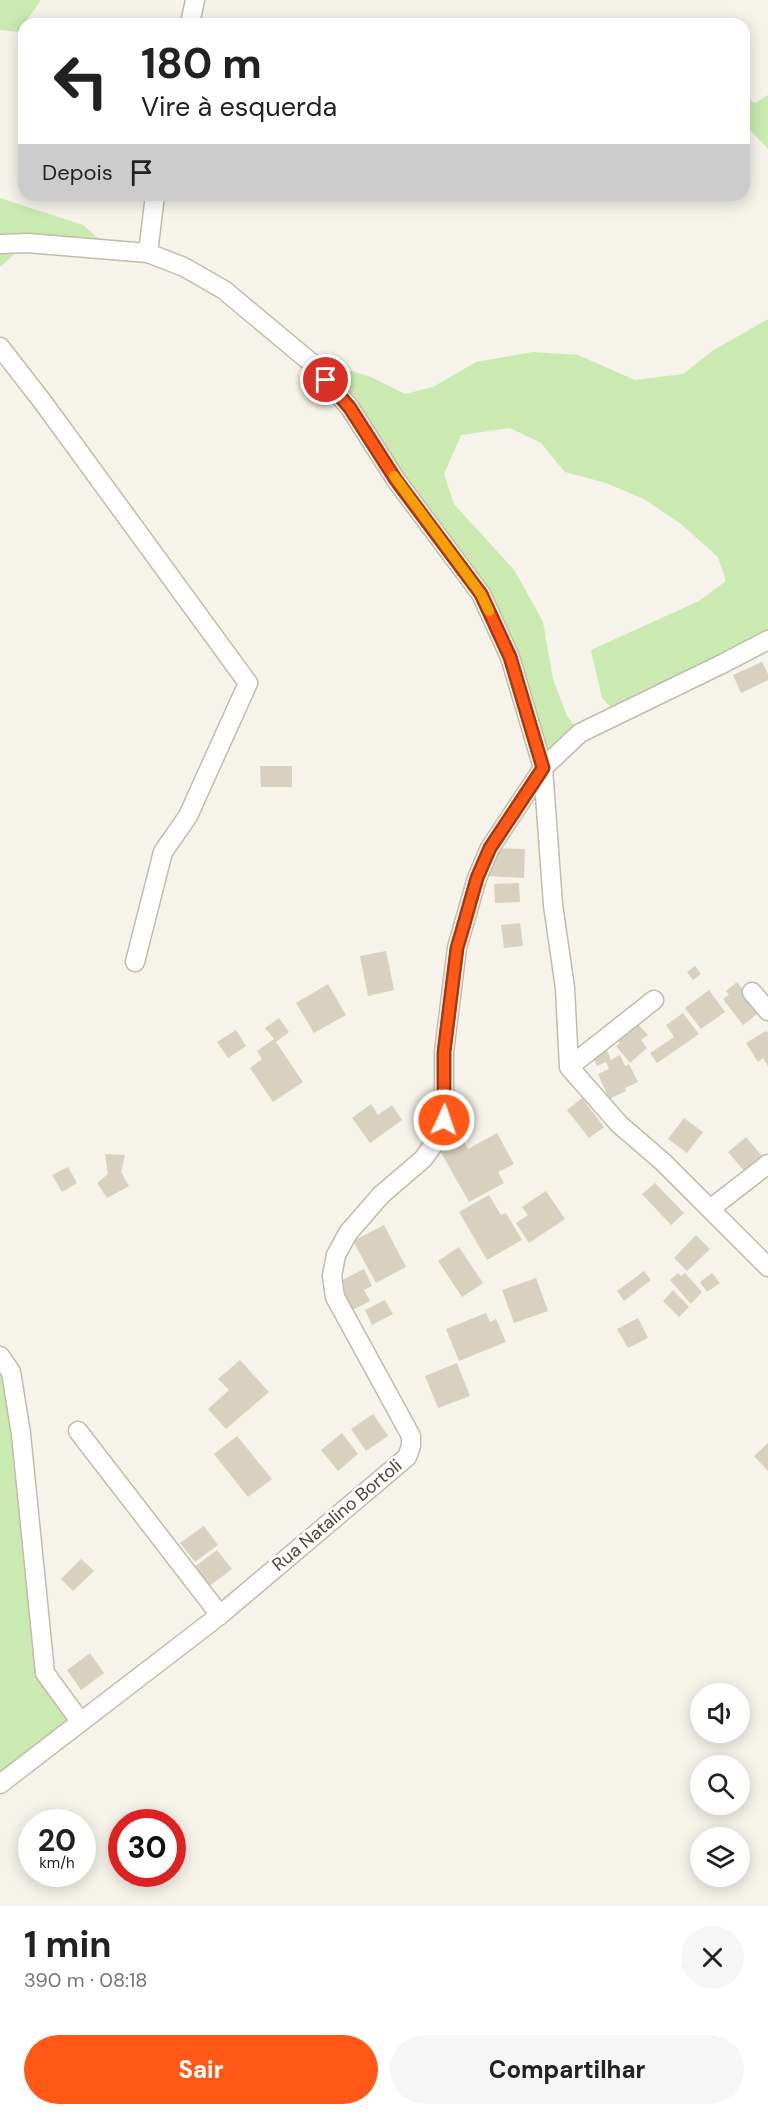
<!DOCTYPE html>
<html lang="pt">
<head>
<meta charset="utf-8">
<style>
  body { margin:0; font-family:"DM Sans",sans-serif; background:#f6f6f6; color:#222; height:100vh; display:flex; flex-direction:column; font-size:22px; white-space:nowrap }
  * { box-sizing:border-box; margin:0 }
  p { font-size:20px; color:#767676 }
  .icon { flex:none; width:33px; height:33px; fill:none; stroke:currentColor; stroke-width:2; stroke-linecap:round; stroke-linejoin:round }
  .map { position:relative; height:1906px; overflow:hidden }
  .sheet { display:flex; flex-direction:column; background:#fff; flex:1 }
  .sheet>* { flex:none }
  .banner { position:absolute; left:18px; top:18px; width:732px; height:183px; border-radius:18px; box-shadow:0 3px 15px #0003; background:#fff; color:#222; overflow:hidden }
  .buttons { position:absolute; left:690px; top:1683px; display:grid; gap:12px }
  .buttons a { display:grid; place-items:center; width:60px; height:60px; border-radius:50%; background:#fff; box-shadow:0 3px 15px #0003; font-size:30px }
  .speed { position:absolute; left:18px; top:1809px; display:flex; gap:12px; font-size:30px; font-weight:700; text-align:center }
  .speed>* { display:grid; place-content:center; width:78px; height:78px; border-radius:50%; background:#fff; box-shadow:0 3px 15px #0003; line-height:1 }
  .speed small { font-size:15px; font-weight:400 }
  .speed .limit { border:9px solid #d22; background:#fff; color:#111 }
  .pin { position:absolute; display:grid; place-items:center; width:51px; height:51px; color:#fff; margin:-26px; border:3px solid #fff; border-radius:50%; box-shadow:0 2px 6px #0007 }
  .me { position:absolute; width:66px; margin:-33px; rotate:3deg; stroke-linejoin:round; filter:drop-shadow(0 0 4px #0008) }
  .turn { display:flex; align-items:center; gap:21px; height:126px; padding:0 24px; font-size:27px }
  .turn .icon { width:78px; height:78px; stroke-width:2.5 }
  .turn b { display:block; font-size:42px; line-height:51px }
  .then { display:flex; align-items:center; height:57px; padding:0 24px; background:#0003; gap:12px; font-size:22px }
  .round { display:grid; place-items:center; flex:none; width:63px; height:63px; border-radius:32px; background:#f6f6f6 }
  .overview { display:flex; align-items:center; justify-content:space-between; height:102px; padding:0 24px }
  h1 { font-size:36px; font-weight:700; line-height:45px }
  .action { display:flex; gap:12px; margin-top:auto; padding:12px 24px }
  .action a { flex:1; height:69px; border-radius:36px; background:#ff5817; color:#fff; font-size:24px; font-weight:700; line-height:69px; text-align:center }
  .action a+a { background:#f6f6f6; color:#222 }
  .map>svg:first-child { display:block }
  .green { fill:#caeab2 }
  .building { fill:#d8d1bf }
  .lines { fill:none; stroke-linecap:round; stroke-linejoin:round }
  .minor-casing { stroke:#c1bdac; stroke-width:21 }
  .minor { stroke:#fff; stroke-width:18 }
  .route-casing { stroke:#a6390f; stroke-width:15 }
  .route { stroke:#ff5817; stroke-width:10 }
  .slow { stroke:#f59e0b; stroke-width:10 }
  .labels { text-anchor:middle; stroke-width:5; stroke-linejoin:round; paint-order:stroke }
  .street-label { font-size:18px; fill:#4a4538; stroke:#fff }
</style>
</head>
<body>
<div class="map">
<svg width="768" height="1906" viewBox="0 0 768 1906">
  <rect width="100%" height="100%" fill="#f5f3ea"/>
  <!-- green -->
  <path class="green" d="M0,0H41L19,32L0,30Z
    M768,95V149L744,124V97L755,103Z
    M0,198L83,225L113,251L27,243L0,267Z
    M768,319V640L618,715L602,698L591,650L699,601L726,581L718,557L681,524L644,499L606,483L565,472L541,443L510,428L461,435L444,474L454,504L515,571L543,622L553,679L567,716L580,733L543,768L481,594L314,365L342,368L371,377L405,394L433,387L476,362L533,352L578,355L635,380L683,374L712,351Z
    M0,1356L11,1372L45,1673L80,1721L0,1784Z"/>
  <!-- building -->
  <path class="building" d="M762,662L768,674V680L741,693L733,675Z
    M260,766H292V787H261Z
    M490,848L525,849L524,878L489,876Z
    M519,883L520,902L495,903L494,884Z
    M520,923L523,946L504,948L501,925Z
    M386,951L394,990L368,996L360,956Z
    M695,966L701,974L693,980L687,972Z
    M737,982L760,1012L743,1025L723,999L729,995L726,991Z
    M328,984L346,1015L314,1033L296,1003Z
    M709,990L725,1012L701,1029L685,1008Z
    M683,1013L699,1034L657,1063L650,1053L674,1037L666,1025Z
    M279,1018L289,1032L276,1042L303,1082L273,1102L250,1068L262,1059L257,1051L274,1039L265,1028Z
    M636,1022L648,1035L641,1040L647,1048L630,1063L616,1046L620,1043L616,1039Z
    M236,1030L246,1046L228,1058L217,1042Z
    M766,1031L768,1033V1066L763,1058L758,1062L746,1043Z
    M607,1050L611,1060L620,1055L625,1066L629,1064L638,1082L625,1088L626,1091L609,1099L598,1074L609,1069L606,1062L597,1066L593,1056Z
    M582,1098L604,1127L589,1138L567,1110Z
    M371,1104L378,1115L392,1105L402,1120L370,1143L352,1118Z
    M684,1118L703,1132L687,1153L668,1139Z
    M497,1133L514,1164L498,1172L504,1183L469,1202L439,1149L461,1136L468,1149Z
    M746,1137L763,1157L745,1172L728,1152Z
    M105,1154L125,1155L121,1172L129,1186L107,1198L97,1183L108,1174Z
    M68,1167L77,1183L62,1192L52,1175Z
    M655,1183L684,1213L671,1225L642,1194Z
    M546,1191L565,1219L529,1243L516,1223L528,1215L522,1207Z
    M489,1195L501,1215L506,1213L522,1240L487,1260L459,1212Z
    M384,1225L406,1267L376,1283L353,1241Z
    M696,1235L710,1249L687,1271L674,1258Z
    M459,1247L483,1283L462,1297L438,1261Z
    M364,1269L372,1286L364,1290L370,1301L351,1311L336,1283Z
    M644,1271L651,1280L624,1301L617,1291Z
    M678,1273L681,1276L685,1273L702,1292L691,1304L670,1280Z
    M712,1273L720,1283L707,1292L700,1282Z
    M536,1278L548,1311L514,1323L502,1290Z
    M673,1290L689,1307L679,1317L663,1301Z
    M385,1300L393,1314L372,1325L365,1310Z
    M486,1313L490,1322L496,1319L506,1342L459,1361L446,1329Z
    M638,1318L648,1338L628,1348L617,1329Z
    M240,1360L269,1392L226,1429L208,1409L229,1390L218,1379Z
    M457,1363L470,1396L438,1408L425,1376Z
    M373,1414L388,1436L366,1451L351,1429Z
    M342,1433L358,1454L338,1471L321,1450Z
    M237,1436L272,1479L248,1497L214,1454Z
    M768,1443V1471L754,1456Z
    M204,1526L218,1545L195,1562L180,1543Z
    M217,1550L232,1569L208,1587L194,1567Z
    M81,1559L94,1571L73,1591L61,1579Z
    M90,1653L104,1673L81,1690L67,1670Z"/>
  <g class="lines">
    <defs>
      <path id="minor" d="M190,24L195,0
        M0,244L27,243L148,253L184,267L224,290L314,365L350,408L396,480L481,594L510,657L543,768L553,905L565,988L569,1067L619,1124L663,1162L768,1267
        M148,253L155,195
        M0,347L42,401L248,683L188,816L163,852L135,962
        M752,992L768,1011
        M569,1067L654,1000
        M710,1209L768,1164
        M0,1356L11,1372L21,1434L45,1673L80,1721
        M78,1431L220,1615
        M0,1784L220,1615L407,1457L411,1446V1436L335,1297L332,1276L336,1255L348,1233L381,1195L423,1159L434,1144L444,1120V1052L457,948L477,878L490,848L543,768L580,733L724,663L768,640"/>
    </defs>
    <!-- minor casing -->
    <use href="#minor" class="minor-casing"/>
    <!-- minor -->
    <use href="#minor" class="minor"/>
  </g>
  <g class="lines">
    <defs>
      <path id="route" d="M326,380L350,408L396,480L481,594L510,657L543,768L490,848L477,878L462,931L457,948L444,1052V1120"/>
    </defs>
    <!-- route casing -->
    <use href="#route" class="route-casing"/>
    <!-- route -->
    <use href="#route" class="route"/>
    <!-- slow -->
    <path class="slow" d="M394,476L481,594L489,611"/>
  </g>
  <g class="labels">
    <!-- street labels -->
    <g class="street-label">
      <text transform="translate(337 1515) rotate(-40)" y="6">Rua Natalino Bortoli</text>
    </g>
  </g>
</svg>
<div class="buttons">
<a><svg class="icon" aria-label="sound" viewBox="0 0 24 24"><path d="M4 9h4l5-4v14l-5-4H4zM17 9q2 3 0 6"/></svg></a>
<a><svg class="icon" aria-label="search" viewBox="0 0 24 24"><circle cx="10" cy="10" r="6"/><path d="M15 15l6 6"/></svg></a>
<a><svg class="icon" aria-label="layers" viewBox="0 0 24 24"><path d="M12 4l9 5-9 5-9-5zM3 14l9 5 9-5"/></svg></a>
</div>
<div class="speed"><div>20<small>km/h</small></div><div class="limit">30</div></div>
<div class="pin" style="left:326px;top:380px;background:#d93025"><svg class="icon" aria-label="arrive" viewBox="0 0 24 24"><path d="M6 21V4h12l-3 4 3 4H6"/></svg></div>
<svg class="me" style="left:444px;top:1120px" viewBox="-20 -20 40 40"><circle r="17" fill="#ff5817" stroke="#fff" stroke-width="3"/><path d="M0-11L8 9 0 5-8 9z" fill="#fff"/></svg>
<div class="banner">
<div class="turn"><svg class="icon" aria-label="left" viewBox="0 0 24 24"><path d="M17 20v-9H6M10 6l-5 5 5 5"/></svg><div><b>180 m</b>Vire à esquerda</div></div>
<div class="then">Depois<svg class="icon" aria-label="arrive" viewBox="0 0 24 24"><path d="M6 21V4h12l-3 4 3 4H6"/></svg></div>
</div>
</div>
<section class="sheet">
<div class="overview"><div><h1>1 min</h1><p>390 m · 08:18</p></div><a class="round"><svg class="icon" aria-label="close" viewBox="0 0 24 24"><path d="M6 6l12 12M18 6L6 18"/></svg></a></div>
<div class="action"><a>Sair</a><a>Compartilhar</a></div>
</section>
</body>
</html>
